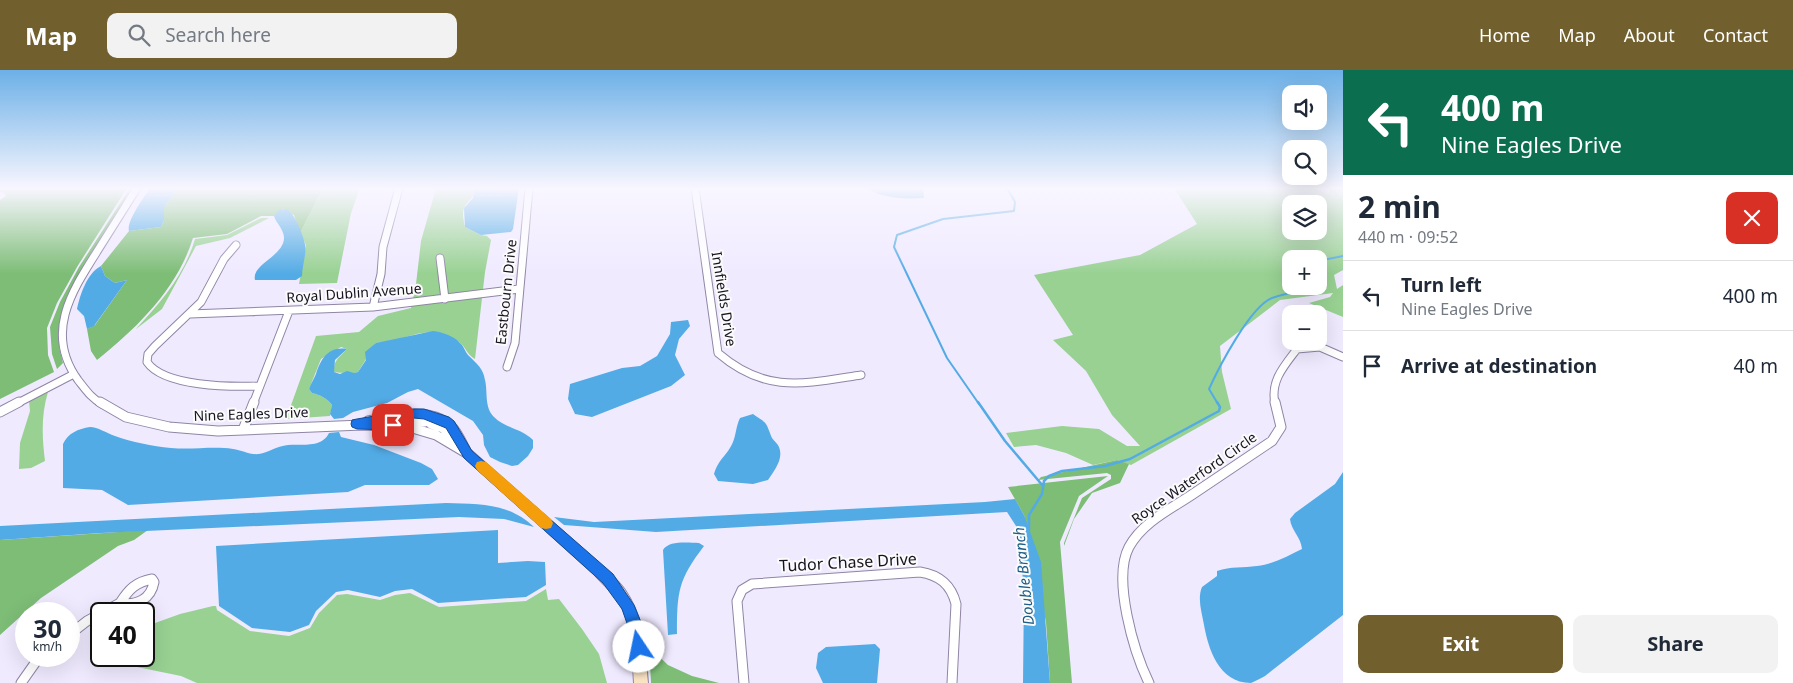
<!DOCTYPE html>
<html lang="en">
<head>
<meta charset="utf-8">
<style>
  body { margin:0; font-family:"Noto Sans",sans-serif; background:#f2f2f3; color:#1f2937; height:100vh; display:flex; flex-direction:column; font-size:19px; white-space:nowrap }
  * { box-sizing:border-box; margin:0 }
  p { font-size:16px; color:#747a83 }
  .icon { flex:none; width:28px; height:28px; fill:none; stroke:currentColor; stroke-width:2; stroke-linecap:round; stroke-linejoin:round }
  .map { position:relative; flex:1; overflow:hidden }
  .sheet { display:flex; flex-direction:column; background:#fff; width:450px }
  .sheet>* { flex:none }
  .top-card { background:#0b6e4f; color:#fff; overflow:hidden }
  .tools { position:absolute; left:1282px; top:15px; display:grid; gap:10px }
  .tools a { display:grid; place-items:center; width:45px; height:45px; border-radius:10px; background:#fff; box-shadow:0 5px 20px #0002; font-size:25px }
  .speed { position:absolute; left:15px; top:532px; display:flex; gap:10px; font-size:25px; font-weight:700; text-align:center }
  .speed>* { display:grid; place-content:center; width:65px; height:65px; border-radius:50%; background:#fff; box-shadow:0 5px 20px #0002; line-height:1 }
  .speed small { font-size:12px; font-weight:400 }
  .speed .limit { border:2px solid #111; border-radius:8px; background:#fff; color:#111 }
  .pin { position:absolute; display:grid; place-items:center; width:42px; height:42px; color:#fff; margin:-21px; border-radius:10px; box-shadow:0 2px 8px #0006 }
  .me { position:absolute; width:55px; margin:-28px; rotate:349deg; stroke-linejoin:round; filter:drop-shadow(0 0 4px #0008) }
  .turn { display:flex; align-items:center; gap:18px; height:105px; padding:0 15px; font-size:22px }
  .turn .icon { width:65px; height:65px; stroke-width:2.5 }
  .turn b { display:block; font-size:35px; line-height:42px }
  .round { display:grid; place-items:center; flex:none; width:52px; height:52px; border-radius:10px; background:#f2f2f3 }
  .overview { display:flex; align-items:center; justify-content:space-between; height:85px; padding:0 15px }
  h1 { font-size:30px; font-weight:700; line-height:38px }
  .action { display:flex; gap:10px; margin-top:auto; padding:10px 15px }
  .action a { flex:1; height:58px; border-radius:10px; background:#715f2d; color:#fff; font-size:20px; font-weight:700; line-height:58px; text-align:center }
  .action a+a { background:#f2f2f3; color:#1f2937 }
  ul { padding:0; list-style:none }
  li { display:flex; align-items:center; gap:15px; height:70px; padding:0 15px; border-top:1px solid #e0e1e3 }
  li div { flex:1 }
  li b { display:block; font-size:19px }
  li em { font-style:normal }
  header { display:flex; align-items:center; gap:30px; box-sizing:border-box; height:70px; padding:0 25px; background:#715f2d; color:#fff }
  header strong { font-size:24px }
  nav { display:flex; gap:28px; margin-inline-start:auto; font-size:18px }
  .search { width:350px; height:45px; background:#f2f2f3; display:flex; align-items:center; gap:12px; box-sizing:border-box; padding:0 18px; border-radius:10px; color:#747a83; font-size:19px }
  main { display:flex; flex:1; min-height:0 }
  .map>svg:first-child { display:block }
  .green { fill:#98d192; fill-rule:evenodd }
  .forest { fill:#7dbd76 }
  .water { fill:#53abe5 }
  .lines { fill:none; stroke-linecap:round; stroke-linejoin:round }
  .stream-far1 { stroke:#53abe5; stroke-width:2 }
  .stream { stroke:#53abe5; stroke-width:2.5 }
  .street-far1-casing { stroke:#8f85a5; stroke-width:9 }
  .street-casing { stroke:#8f85a5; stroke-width:11 }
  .secondary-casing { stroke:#8f85a5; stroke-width:2 }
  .street-far1 { stroke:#fff; stroke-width:7 }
  .street { stroke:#fff; stroke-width:9 }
  .secondary { fill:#fbe4c4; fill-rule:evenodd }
  .route { fill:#1a73e8; stroke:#114b97 }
  .slow { fill:#f59e0b }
  .labels { text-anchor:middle; stroke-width:4; stroke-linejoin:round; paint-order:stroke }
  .street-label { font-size:14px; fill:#17131f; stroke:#fbfbfb }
  .water-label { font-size:15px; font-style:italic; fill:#1e5d85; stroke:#fbfbfb }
  .near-street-label { font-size:16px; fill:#17131f; stroke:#fbfbfb }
</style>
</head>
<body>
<header>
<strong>Map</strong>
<div class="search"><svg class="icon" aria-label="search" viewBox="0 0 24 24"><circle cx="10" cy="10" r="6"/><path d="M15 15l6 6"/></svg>Search here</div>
<nav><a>Home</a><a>Map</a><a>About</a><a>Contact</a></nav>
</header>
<main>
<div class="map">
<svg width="1343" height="613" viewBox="0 0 1343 613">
  <rect width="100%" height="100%" fill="#f0eaff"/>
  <!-- green -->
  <path class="green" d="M323,118H360L351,143L337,213L299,214L306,175L300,163Z
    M436,118H474C473,130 471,127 465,136C461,143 464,151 465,157L481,165L487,166L491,170L485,202L475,289C467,285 466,277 459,272C427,250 408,272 376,273L358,302C354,304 338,303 334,302C333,290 340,287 347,279L341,277L321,289L309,319L312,323C320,325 327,328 332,335L330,346L286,349L316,266L359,262L378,246L411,238L416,214L421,171Z
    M1174,118H1312L1329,124L1331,118H1343V200L1334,205L1337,219L1343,215V247L1309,233L1330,227L1333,223L1280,230L1220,276L1222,302L1231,339L1131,395L1117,390L1093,395L1066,383L1036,375L1014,377L1006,363L1062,356L1099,359L1127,376H1140L1112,345L1086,301L1053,270L1073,265L1034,205L1140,185L1197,154ZM1291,134H1319V161H1291ZM1291,189H1319V216H1291Z
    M261,148H269L230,168L196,176L162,239L136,259C161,232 184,206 195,169L227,165Z
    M48,322C41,345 42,367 45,391L31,398L19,399L20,373L30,341L29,331Z
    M546,519L548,530L559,529L582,559L599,584L607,613H197L181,606L137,597L128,586H144V557L180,544L213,536H216L217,540L250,561L289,566L310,558L319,543L337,525L347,524L380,530L395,525L410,523L439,537L526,531Z"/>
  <!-- forest -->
  <path class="forest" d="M0,118H127L77,197L57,233L47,258L48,285L54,302L0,329V130L6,126L4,123L0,122Z
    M130,118H132L67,226L59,258V277L63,293L57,299L52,284L50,257L60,232L79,197Z
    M178,118H323L300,163L294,145L283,139L274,146H261L227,164L193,168C177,219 138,257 97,290L91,281L87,259L95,255L127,210L115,213L105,206L101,196L129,161L161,157L164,150V137Z
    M1117,390L1129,394L1120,413L1092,423L1074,449L1064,476V473L1082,428L1111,409V405L1107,403L1038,410L1041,407Z
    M1108,406L1079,426L1060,472L1072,613H1050L1046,552L1024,445L1008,417Z
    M148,460L134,470L118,476L41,528L0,565V470Z
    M649,577L668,595L692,606L719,613H651Z"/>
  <!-- water -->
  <path class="water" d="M150,118H178L164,137V150L161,157L129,161C126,152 144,127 150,118Z
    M474,118H519L513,159L511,162L481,165L465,157L464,138L473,128Z
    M866,118H923L924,128C905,129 883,129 866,118Z
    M286,139C294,141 303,165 305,174C307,183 302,196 302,206L296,210H255C251,194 285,186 284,167C283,158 276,153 274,146L279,140Z
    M101,196L105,206L115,213L127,210L94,256L87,259L84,246L77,239C80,225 87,203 101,196Z
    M688,250L690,256L679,269L675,285L685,305L671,316L592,347L575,344L568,329L570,314L622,298L640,296L657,286L670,264L671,252Z
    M433,261C442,262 454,266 460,273C464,276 465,282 469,286C477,294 483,298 485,310C488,322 484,337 494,347C505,358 522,359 533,370V378L528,386L518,395L512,396L500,392L490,387L484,375L483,365L473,351L418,319L408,322L387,333L353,342L343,348L334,349L330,344L332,335C327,328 320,325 312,323L309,319C311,313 314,309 316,304C321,288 329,276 347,279L335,290L334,302L340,304L347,301L354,303L358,302L366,290L365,282L376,273Z
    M753,344C769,355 765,351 772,368C774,371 778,374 779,377C784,389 774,401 768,410L753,414L718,411L714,404C719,388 727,386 733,372C736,365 736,356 740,348Z
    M90,357C98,357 106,363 115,366C132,372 152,376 171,378C192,380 213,376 233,379C242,380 249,385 259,384C268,383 276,376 288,375C302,374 322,378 329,363L339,362L341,367L374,375L421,393L432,399L438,409L429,415H365L348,422L128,435L102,420L63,418V374C68,363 78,359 90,357Z
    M1343,402V545L1265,606C1261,608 1256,611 1251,613C1218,613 1208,577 1204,555C1202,543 1197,529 1202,517L1217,506V501C1231,496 1243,498 1257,496C1273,494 1288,486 1302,479C1301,467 1291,460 1290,449L1295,443L1335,414Z
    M1015,429L1024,445L1041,492L1050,613H1023L1024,517L1016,456L1007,442L656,462L564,455L554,447L594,452L985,432Z
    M446,433C479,434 509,433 534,457L504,449L459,447L101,463L0,470V456Z
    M498,460V493L528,491L545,492L546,515L526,527L438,533L412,519L395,521L380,527L348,520L336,522L316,541L309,555L290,562L252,558L219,536L216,476Z
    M699,473L704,476C678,510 677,522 677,564L668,565L663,480C669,470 689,473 699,473Z
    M875,574L880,579L877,613H823L816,598L818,583L826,577Z"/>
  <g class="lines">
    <!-- stream-far1 -->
    <path class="stream-far1" d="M979,334L947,288L894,177L897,165L943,149L1014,141L1015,132L1007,118
      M1218,334L1209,319C1219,297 1250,237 1272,228C1288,222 1308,220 1325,216L1320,196L1323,190L1343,186"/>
    <!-- stream -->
    <path class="stream" d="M978,332L1005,371L1043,416
      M1029,460V445L1042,424L1044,411L1049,406L1062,401L1105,396L1130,389L1219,341L1220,337L1217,332"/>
    <defs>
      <path id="street-far1" d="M695,118L718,283C766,324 803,314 861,305
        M236,175L224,189L201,232L155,276L148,284L147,292C164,317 231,317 259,316
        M440,188L445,229
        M373,237L381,204L383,177L399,118
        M190,244L373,237L519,219
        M507,297L515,273L529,118
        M16,334L72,305
        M102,334C91,328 86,320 78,310C44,263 72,221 98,180C111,159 124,139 137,118
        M253,334L289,241
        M1275,334C1270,311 1284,296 1297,279L1320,277L1343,287"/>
      <path id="street" d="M100,332L126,347L169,357L218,361L362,355L409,357L436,365L468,384
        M0,342L19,332
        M402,347L425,352
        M368,351C393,346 429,336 451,356C457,362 461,371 465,379
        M431,354L443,358L457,372
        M243,360L254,332
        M152,509L154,512C151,529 137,536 120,533C129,519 136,512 152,509Z
        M69,565L87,551L120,533
        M21,613L40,586
        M744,613L737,531L742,520L752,514L920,502C939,505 951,514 956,534L952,613
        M1149,613C1134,582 1112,509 1129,477C1143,451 1173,438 1196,422C1221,405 1247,388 1272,371L1281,357L1275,332"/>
      <path id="secondary" d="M468,379L472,381L603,497C610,504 619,511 625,520C645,549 645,579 648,613H634C632,583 634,550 614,525C608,518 601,512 595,505L464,387L463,384L464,381Z"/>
    </defs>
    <!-- street-far1 casing -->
    <use href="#street-far1" class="street-far1-casing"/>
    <!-- street casing -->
    <use href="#street" class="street-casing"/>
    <!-- secondary casing -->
    <use href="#secondary" class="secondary-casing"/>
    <!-- street-far1 -->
    <use href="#street-far1" class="street-far1"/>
    <!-- street -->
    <use href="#street" class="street"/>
    <!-- secondary -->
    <use href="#secondary" class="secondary"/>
  </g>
  <!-- sky -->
  <linearGradient id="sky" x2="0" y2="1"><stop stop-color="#6cb0e7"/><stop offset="0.58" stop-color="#f8f6ff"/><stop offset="1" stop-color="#f8f6ff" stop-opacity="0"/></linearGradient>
  <rect width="1343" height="204" fill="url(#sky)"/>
  <!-- route -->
  <path class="route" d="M414,339H424L449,347L454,351L472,381L613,504L634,535L645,562L647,577L645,582L639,585L634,582L630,562L622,539L603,513L464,388L446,358L424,349L414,348L397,351L399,355L397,358L393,360L357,359L352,357L351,354L352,350L357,349Z"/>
  <!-- slow -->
  <path class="slow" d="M481,391L486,392L551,449L553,453L551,458L546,459L541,458L477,400L475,396L477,392Z"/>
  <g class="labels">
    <!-- street labels -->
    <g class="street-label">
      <text transform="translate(506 222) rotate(-84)" y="5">Eastbourn Drive</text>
      <text transform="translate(354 223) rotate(-4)" y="5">Royal Dublin Avenue</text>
      <text transform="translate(724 229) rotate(81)" y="5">Innfields Drive</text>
      <text transform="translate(251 344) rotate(-2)" y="5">Nine Eagles Drive</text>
      <text transform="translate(1194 408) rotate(-35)" y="5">Royce Waterford Circle</text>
    </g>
    <!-- water labels -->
    <g class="water-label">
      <text transform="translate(1024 506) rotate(-96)" y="5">Double Branch</text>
    </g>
    <!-- near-street labels -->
    <g class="near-street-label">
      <text transform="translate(848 492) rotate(-3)" y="6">Tudor Chase Drive</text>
    </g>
  </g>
</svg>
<div class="tools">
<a><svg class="icon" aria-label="sound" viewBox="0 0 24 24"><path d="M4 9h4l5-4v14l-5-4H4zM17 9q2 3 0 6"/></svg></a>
<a><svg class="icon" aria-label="search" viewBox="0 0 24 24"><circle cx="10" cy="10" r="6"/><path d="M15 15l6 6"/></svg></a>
<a><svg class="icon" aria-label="layers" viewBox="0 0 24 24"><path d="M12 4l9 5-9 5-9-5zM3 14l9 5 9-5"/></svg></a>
<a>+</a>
<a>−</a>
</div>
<div class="speed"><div>30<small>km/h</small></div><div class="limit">40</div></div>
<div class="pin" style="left:393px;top:355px;background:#d93025"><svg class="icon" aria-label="arrive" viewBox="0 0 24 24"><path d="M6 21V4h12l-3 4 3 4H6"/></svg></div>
<svg class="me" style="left:639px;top:577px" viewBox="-20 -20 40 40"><circle r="19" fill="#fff"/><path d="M0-13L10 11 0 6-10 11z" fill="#1a73e8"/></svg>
</div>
<section class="sheet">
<div class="top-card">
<div class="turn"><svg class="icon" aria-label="left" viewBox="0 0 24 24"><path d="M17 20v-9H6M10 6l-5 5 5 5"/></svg><div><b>400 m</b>Nine Eagles Drive</div></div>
</div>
<div class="overview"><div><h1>2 min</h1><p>440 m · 09:52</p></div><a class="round" style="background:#d93025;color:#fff"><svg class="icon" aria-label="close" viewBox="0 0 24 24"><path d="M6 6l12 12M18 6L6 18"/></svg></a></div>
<ul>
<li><svg class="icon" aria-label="left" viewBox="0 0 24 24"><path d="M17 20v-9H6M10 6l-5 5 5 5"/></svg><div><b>Turn left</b><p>Nine Eagles Drive</p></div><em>400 m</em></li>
<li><svg class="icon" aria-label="arrive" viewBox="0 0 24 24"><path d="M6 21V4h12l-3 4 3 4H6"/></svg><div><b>Arrive at destination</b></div><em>40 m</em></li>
</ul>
<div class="action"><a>Exit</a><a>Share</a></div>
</section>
</main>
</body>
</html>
